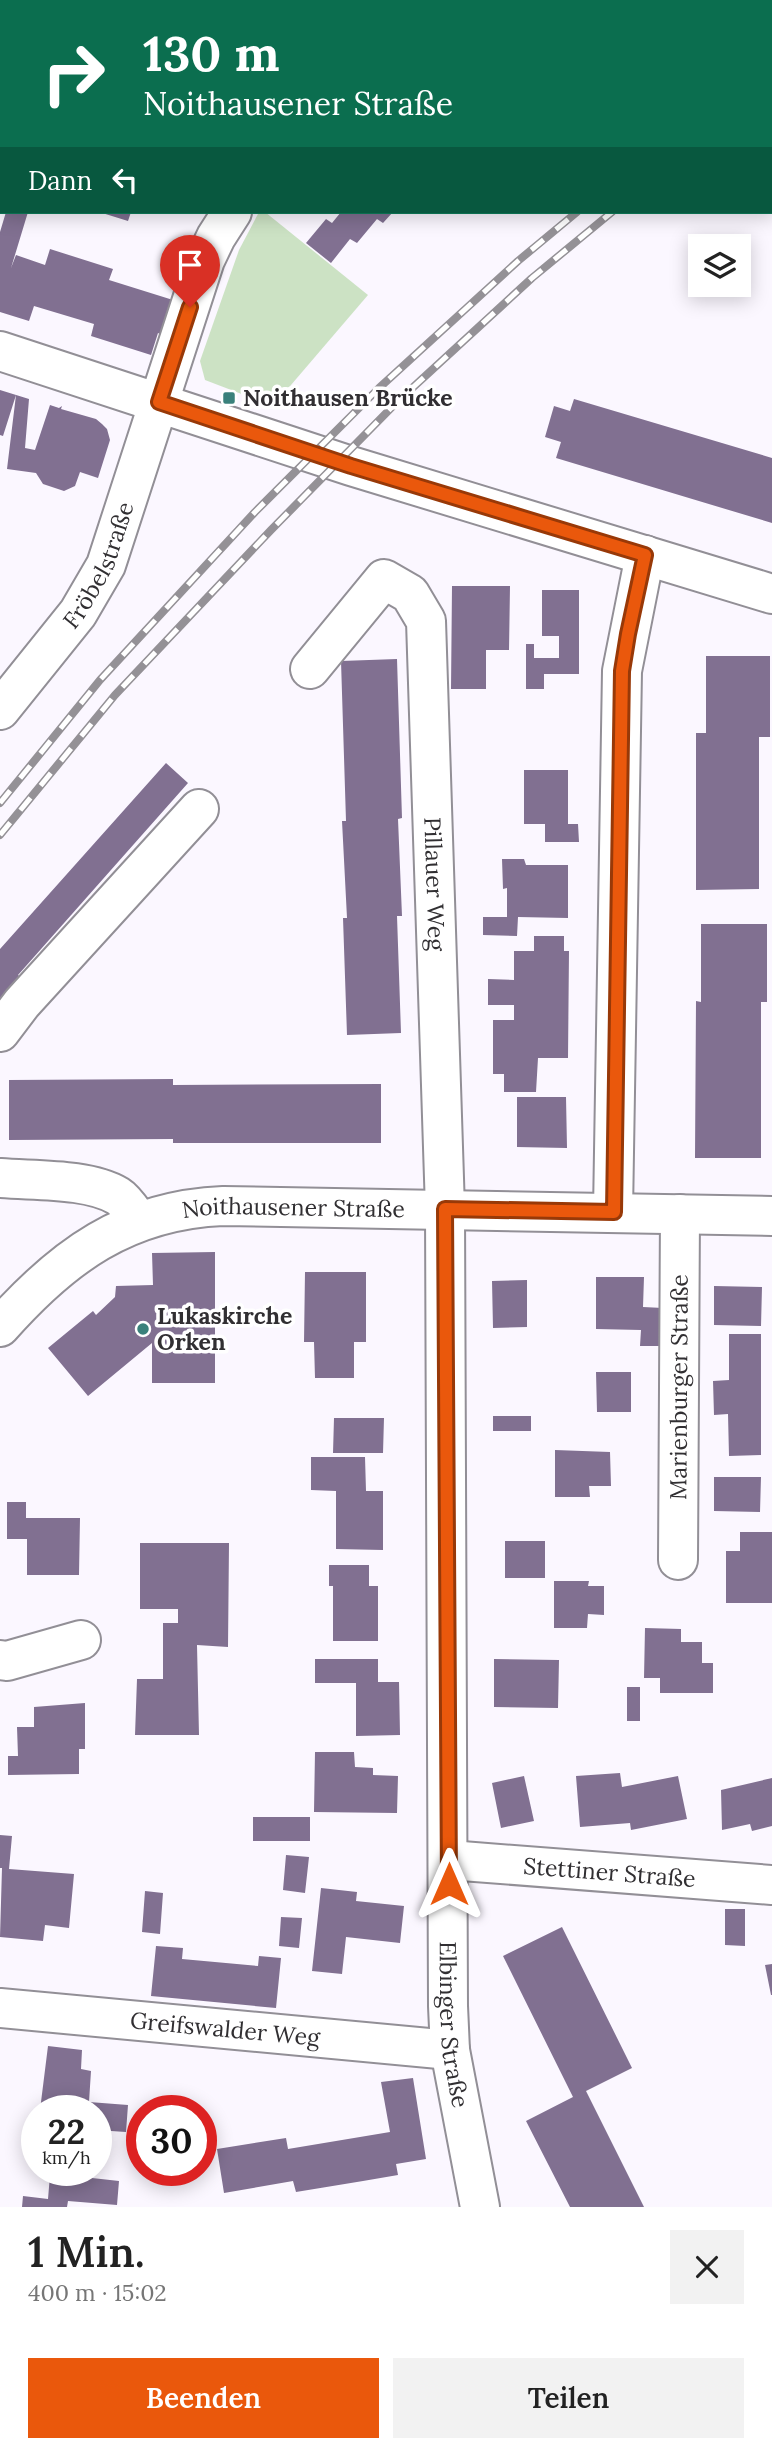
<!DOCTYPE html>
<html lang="de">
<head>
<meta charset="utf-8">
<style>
  body { margin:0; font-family:Lora,serif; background:#f2f2f2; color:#222; height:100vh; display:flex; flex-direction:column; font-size:26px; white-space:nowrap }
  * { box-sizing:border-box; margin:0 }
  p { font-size:23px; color:#767676 }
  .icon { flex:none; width:38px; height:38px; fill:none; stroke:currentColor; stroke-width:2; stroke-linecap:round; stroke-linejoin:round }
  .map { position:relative; height:2207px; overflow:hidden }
  .drawer { display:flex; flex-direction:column; background:#fff; flex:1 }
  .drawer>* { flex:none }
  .banner { position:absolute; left:0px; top:0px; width:774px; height:214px; box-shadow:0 4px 18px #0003; background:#0b6e4f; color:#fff; overflow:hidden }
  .buttons { position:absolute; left:688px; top:234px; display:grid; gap:14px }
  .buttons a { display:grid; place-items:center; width:63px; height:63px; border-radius:0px; background:#fff; box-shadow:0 4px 18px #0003; font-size:35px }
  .speed { position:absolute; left:21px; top:2095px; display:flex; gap:14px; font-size:35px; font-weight:700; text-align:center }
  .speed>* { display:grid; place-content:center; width:91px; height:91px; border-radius:50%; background:#fff; box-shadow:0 4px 18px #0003; line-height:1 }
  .speed small { font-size:18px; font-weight:400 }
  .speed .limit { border:10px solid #d22; background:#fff; color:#111 }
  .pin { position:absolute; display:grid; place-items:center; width:60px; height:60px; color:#fff; margin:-72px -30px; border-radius:50% 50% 50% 0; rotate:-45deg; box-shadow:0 0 7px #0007 }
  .pin .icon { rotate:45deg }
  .me { position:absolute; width:77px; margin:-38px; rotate:0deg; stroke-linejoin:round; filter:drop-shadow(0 0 5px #0008) }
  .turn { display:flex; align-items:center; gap:24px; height:147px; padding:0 28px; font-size:32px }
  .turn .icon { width:91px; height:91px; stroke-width:2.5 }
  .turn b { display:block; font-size:49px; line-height:60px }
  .then { display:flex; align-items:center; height:66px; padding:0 28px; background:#0003; gap:14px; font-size:26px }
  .round { display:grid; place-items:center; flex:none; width:74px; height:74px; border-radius:0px; background:#f2f2f2 }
  .overview { display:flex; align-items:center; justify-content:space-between; height:119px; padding:0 28px }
  h1 { font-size:42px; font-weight:600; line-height:52px }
  .primary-button { display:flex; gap:14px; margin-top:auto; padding:14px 28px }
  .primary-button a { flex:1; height:80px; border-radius:0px; background:#ea580c; color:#fff; font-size:28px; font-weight:600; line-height:80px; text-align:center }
  .primary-button a+a { background:#f2f2f2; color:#222 }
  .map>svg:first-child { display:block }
  .green { fill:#cce2c4 }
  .building { fill:#817091 }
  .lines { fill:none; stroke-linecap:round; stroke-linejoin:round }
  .minor-casing { stroke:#928f96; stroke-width:42 }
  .minor { stroke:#fff; stroke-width:38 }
  .rail-casing { stroke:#949196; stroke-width:8 }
  .rail { stroke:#fff; stroke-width:5; stroke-dasharray:16; stroke-linecap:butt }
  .route-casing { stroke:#983908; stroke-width:18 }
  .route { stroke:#ea580c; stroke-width:12 }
  .poi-dot { fill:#3a817b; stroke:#fff; stroke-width:2.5 }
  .labels { text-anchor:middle; stroke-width:7; stroke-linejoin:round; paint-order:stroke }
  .poi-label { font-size:23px; font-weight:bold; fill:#312f32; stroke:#fff; text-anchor:start }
  .street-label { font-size:23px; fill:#312f32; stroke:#fff }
</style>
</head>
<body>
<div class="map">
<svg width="772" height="2207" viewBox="0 0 772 2207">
  <rect width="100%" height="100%" fill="#fbf7ff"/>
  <!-- green -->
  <path class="green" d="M259,212H265L368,295L273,406L205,380L200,361L239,250Z"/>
  <!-- building -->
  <path class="building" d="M6,212H28L11,268L16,255L45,265L50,249L113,269L109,280L173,300L162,335L158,333L151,355L91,336L94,324L34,306L29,321L0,312V232Z
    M99,212H131L128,221Z
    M341,212H393L383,223L377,219L357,243L350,239L331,263L306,243L326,219L332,223Z
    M0,390L29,399L25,448L35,450L50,405L59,408L62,406L61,409L96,419L102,424L107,429L110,440L98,478L80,472L75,486L64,491L43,484L36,473L7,469L16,395L3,436L0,435Z
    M574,399L772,458V523L556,458L561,442L545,437L554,406L570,411Z
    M452,586H510L509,650H486V689H451Z
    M542,590H579V674H544V689H526V644H534V658H559V636H542Z
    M706,656H770V737H759V889L696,890V733H706Z
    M397,659L402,818L398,819L402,916H397L401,1033L347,1035L343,918H347L342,821H346L341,661Z
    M166,763L188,783L18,975L26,981L0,1010V949Z
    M524,770H568V824H578L579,842H545V824H524Z
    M502,859H524L526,865H568V918L518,917L517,936L483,935V917H507V888L503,889Z
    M701,924H767V1002H761V1158H695L696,1001L701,1002Z
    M534,936H564V951H569L568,1058H538L536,1092H504V1074H493V1020H514V1005H488V979L514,980V951H534Z
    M173,1079V1085L381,1084V1143H173V1139L9,1140V1080Z
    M517,1097H566L567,1148L517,1147Z
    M215,1252V1383H152V1343L88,1396L48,1348L93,1311L96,1315L115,1297L116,1286L153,1285L152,1253Z
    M305,1272H366V1342H354V1378H315L314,1342H304Z
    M596,1277H644L643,1307L663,1308V1346H640L641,1330L596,1329Z
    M527,1280V1327L493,1328L492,1281Z
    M714,1286L762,1287L761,1326L714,1325Z
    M729,1334H761V1455L729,1456L728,1414L714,1415L713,1381L729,1380Z
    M596,1372H631V1412H597Z
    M493,1416H531V1431H493Z
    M334,1418H384L383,1453H333Z
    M555,1450L610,1452L611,1486H589L590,1497H555Z
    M311,1457H365L366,1491H383V1550L336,1549V1491L311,1490Z
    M714,1477H761L760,1512L714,1511Z
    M7,1502H26V1518H80L79,1575H27V1539H7Z
    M740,1532H772V1603H726V1551H740Z
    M505,1541H545V1578H505Z
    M140,1543H229L228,1647L197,1645L199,1735H135L137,1679H163V1623H178V1609H140Z
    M329,1565H369V1586H378V1641H333V1586H329Z
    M554,1581H589L588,1586H604V1615L588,1614L587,1628H554Z
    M645,1628L681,1629V1642H702V1663H713V1693H660V1678H644Z
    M315,1659H378V1682H399L400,1735L356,1736V1683H315Z
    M494,1659L559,1660L558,1708L494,1707Z
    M627,1687H640V1721H627Z
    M85,1703V1749H79V1774L8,1775V1756H18L17,1727H34V1707Z
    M315,1752H354L355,1767L373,1768V1775L398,1776L397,1813L314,1812Z
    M620,1773L622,1787L678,1776L687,1819L631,1830L630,1823L580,1827L576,1776Z
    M524,1776L534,1821L501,1828L492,1783Z
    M772,1778V1826L752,1831L750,1824L722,1830L721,1790Z
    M253,1817H310V1841H253Z
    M0,1835L12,1836L9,1869L74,1874L69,1928L45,1925L43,1941L0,1937L2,1868H0Z
    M286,1855L309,1857L305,1893L283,1890Z
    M321,1888L357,1892L356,1901L404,1906L400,1943L346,1937L342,1974L312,1971Z
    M145,1891L163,1893L160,1934L142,1932Z
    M725,1909H745V1946L725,1945Z
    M281,1917L302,1918L299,1948L279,1946Z
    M562,1927L632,2068L586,2091L644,2207H570L526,2121L573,2097L503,1956Z
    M156,1946L183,1948L182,1959L258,1966L259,1956L281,1958L276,2008L151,1996Z
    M772,1964V1995H771L765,1965Z
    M48,2046L82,2050L81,2069L91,2071L89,2102L128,2105L126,2132L96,2130V2110H40Z
    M413,2078L426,2159L396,2164L398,2175L363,2181L296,2192L293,2181L224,2193L217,2149L286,2138L288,2149L390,2132L381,2082Z
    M46,2170H93L92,2178L119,2181L117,2205L68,2201L67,2207H22L23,2196L48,2199L50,2175L46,2174Z"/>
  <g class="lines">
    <defs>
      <g id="minor">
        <path d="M306,0L308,2"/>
        <path d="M396,2L397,0"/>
        <path d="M0,351L351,466L772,594"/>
        <path id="s1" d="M310,669L384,579L410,594L426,621L445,1209L448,2006L450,2050L480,2207"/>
        <path id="s2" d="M0,710L78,613L106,565L205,260L216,237L232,212"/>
        <path d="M0,1032L22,1003L199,809"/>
        <path d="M0,1178C34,1181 88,1178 118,1196C126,1201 133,1213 139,1221"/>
        <path d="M613,1212L622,671L645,555"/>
        <path id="s3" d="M0,1327C63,1256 126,1210 223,1206L772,1216"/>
        <path id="s4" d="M678,1560L680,1214"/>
        <path d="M0,1660L7,1661L81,1640"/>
        <path id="s5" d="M449,1860L772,1885"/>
        <path id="s6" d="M0,2008L450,2050"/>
      </g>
    </defs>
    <!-- minor casing -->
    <use href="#minor" class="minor-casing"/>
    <!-- minor -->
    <use href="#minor" class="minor"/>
    <defs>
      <path id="rail" d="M0,803L100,680L255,512L379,388L518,261L577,212
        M0,835L115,695L271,530L397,402L532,278L612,212"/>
    </defs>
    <!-- rail casing -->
    <use href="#rail" class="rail-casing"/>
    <!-- rail -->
    <use href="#rail" class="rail"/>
  </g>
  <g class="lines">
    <defs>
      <path id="route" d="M190,307L159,402L351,466L645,555L628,634L622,671L614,1212L445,1209L449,1884"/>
    </defs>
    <!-- route casing -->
    <use href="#route" class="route-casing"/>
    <!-- route -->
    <use href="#route" class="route"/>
  </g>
  <!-- markers -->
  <g class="poi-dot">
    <rect x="222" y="391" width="14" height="14" rx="3.5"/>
    <circle cx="143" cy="1329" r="7"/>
  </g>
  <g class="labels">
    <!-- poi labels -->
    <g class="poi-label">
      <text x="243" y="406">Noithausen Brücke</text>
      <text x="157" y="1324">Lukaskirche<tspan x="157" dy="26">Orken</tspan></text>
    </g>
    <!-- street labels -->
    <g class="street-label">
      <text dy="8" stroke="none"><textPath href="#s2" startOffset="177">Fröbelstraße</textPath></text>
      <text dy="8" stroke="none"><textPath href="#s1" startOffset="441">Pillauer Weg</textPath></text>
      <text dy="8" stroke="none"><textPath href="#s3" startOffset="332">Noithausener Straße</textPath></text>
      <text dy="8" stroke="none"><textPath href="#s4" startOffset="173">Marienburger Straße</textPath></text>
      <text dy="8" stroke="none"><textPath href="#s5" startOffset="161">Stettiner Straße</textPath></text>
      <text dy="8" stroke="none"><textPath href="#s1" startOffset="1582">Elbinger Straße</textPath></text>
      <text dy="8" stroke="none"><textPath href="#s6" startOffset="226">Greifswalder Weg</textPath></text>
    </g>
  </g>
</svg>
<div class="buttons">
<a><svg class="icon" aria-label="layers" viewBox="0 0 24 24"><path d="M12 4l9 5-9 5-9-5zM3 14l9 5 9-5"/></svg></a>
</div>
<div class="speed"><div>22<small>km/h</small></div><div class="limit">30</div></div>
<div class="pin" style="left:190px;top:307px;background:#d93025"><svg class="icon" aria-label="arrive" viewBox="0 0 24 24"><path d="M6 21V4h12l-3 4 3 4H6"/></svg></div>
<svg class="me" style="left:449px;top:1884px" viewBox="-20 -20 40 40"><path d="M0-17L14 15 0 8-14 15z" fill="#ea580c" stroke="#fff" stroke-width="4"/></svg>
<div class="banner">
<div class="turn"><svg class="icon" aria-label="right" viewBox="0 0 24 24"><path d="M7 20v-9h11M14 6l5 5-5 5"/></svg><div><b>130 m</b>Noithausener Straße</div></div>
<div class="then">Dann<svg class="icon" aria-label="left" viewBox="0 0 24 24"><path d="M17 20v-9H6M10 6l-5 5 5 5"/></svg></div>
</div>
</div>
<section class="drawer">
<div class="overview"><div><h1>1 Min.</h1><p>400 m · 15:02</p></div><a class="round"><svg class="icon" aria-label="close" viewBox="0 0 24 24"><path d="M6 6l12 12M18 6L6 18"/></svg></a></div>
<div class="primary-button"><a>Beenden</a><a>Teilen</a></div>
</section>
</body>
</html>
